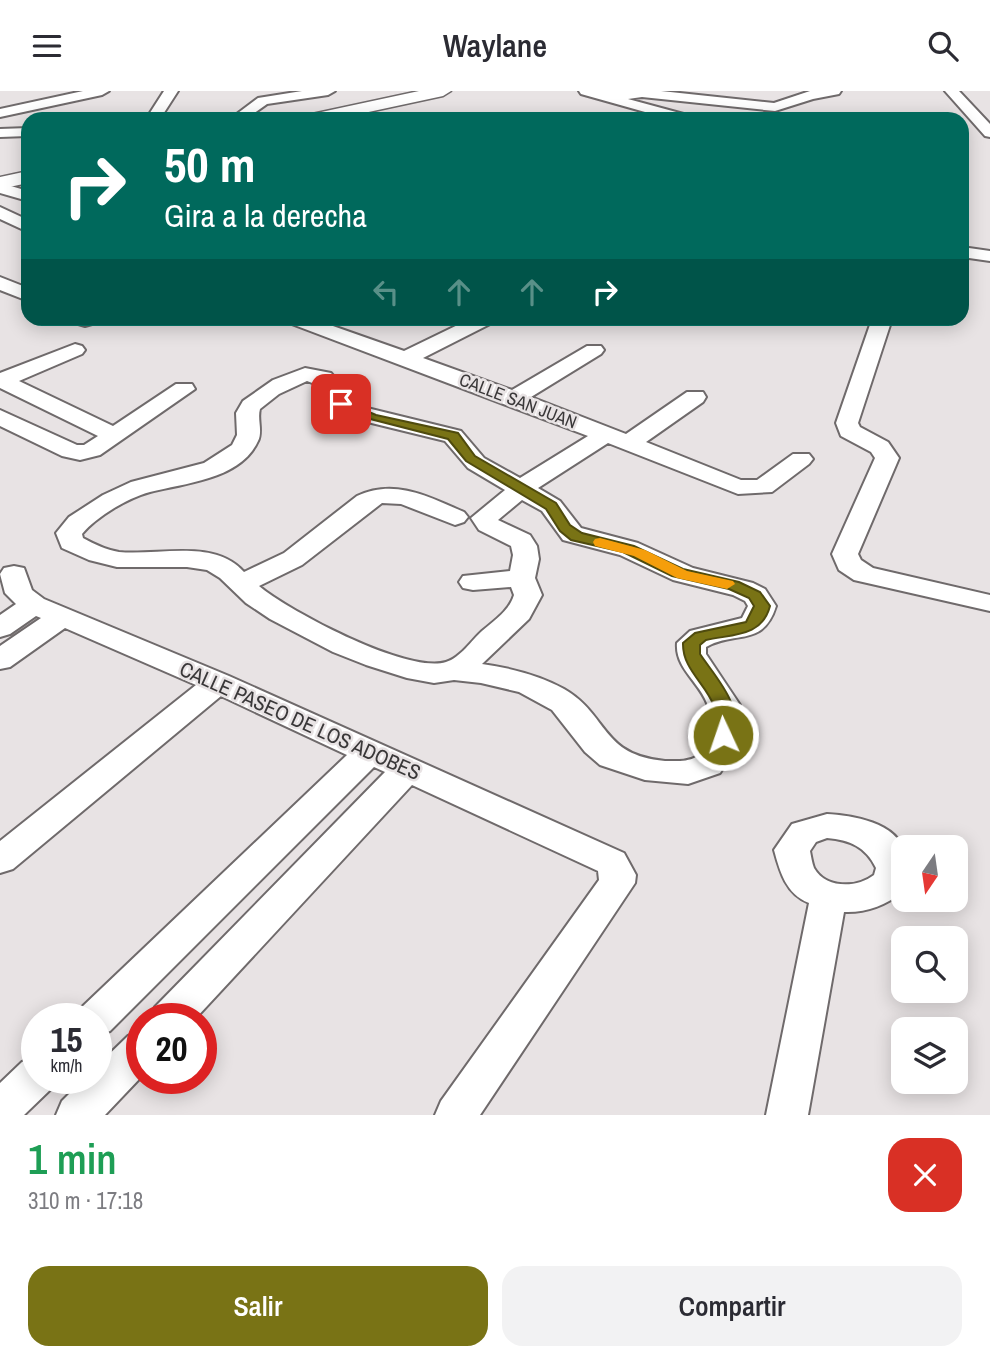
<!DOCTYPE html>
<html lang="es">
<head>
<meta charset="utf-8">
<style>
  body { margin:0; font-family:"Archivo Narrow",sans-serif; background:#f2f2f3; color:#2b2b33; height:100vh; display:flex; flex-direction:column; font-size:26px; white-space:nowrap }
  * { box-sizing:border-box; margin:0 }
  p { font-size:23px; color:#7c7c81 }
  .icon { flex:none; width:38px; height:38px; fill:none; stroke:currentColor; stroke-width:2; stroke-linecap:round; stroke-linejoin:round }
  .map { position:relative; height:1024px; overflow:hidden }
  .side { display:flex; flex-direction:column; background:#fff; flex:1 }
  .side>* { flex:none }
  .top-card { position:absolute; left:21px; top:21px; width:948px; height:214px; border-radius:21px; box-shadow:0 4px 18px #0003; background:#00695c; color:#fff; overflow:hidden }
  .needle { width:46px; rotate:193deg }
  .fabs { position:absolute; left:891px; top:744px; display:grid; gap:14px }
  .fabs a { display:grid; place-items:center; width:77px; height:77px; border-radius:14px; background:#fff; box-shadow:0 4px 18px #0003; font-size:35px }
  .speed { position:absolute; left:21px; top:912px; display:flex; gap:14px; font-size:35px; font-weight:700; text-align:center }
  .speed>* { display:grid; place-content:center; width:91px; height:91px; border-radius:50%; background:#fff; box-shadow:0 4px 18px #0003; line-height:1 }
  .speed small { font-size:18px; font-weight:400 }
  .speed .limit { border:10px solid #d22; background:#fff; color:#111 }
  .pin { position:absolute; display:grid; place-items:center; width:60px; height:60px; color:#fff; margin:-30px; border-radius:14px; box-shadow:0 4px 10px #0006 }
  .me { position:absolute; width:77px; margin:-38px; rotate:357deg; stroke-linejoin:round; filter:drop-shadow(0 0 5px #0008) }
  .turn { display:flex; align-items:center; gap:24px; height:147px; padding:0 28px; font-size:32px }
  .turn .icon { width:91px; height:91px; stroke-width:2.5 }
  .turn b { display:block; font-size:49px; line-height:60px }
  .lanes { display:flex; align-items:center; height:66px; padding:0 28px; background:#0003; justify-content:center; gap:35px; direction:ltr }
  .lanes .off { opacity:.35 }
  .round { display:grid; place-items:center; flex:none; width:74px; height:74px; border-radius:21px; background:#f2f2f3 }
  .head { display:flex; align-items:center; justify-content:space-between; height:119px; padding:0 28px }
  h1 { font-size:42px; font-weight:600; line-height:52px; color:#1e9e55 }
  .action { display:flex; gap:14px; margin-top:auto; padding:14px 28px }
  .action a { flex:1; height:80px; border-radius:21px; background:#797315; color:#fff; font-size:28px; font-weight:600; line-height:80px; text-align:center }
  .action a+a { background:#f2f2f3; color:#2b2b33 }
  header { display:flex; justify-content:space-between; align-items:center; height:91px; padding:0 28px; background:#fff; font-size:32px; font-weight:600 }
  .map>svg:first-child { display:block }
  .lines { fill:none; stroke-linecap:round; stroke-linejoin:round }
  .minor-casing { stroke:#6f6a6b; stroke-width:4 }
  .major-casing { stroke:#6f6a6b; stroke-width:3 }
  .minor { fill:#fff; fill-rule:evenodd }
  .major { fill:#fff; fill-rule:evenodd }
  .route { fill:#797315; stroke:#4f4b0e; stroke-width:2 }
  .slow { fill:#f59e0b }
  .labels { text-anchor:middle; stroke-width:5; stroke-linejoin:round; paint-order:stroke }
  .far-street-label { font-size:18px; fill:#3a3839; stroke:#e8e3e4 }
  .street-label { font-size:21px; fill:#3a3839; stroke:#e8e3e4 }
</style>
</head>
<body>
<header><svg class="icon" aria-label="menu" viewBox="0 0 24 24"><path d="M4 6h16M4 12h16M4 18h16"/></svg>Waylane<svg class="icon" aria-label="search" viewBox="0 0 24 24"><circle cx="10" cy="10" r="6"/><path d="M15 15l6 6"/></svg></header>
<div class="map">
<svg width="990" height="1024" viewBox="0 0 990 1024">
  <rect width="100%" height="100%" fill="#e8e3e4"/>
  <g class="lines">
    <defs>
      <path id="minor" d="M83,0H109L102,4L0,26V18Z
        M164,0H178L160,28H146Z
        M302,0H335L328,4L267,13L246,28H230L258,7Z
        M579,0H661L774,12L810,0H841L839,3L813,8L775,20L642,6L628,8L691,25L693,28H670L581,3Z
        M945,0H959L990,33V46L985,45Z
        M28,37V45L0,46V38Z
        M4,93L28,100V110L0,102V94Z
        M0,116L28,129V141L0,128Z
        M962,156L990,160V170L962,166Z
        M0,186L28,197V210L0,199Z
        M72,228H94L95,229L92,233L85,235L75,232Z
        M286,228H313L404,260L470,228H495L492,232L423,267L512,299L587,255H601L604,259L601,263L531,306L626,343L687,301H703L706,306L703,311L646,351L741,389H757L793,363H809L813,368L809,373L772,401L738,403L608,352L538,397L560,410L581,437L638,452L693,477L753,492L765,498L776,515C763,557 735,539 706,556V563L740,614V641L730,666L720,682L688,693L645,689L600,674L585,661L552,619L519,601L481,592L454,589L434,592L407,587L366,574L333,561L270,528L246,512L220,487L207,479L187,476H117L89,469L62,457L56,442L69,426L103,404L131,391L204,372L232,354L237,344L236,322L243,310L273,289L305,277L331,282L359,315L461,340L484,367L520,387L588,345L289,232ZM307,290L320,295L343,325L445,350L468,377L505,399L471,427L479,439L511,455L513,464L510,480L463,485L459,491L463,497L473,499L511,496L514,504C509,520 495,529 482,540C472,549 460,567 446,571C407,583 289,520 259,495L302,474L382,412L401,413L455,434L464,431L468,426L464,421C429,406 395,387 357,405L284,462L244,481C214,447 158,465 119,461C106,459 94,453 83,447L82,443C97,425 128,407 150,401C186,392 241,388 258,350C263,340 257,328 260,318L279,303ZM522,409L542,420L563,449L620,464L673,489L733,504L745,510L748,515L742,527L690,540L677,552C674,588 724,600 706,647C704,654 701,660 696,666C687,671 676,670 665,670C600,664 609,624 564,598C539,584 510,577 482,573L529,528L542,504L535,487L539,468L537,455L530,444L498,429Z
        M872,228H892L858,332L860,336L888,351L899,367L858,463L861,469L873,477L990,504V520L854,489L839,479L832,463L875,367L871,361L841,345L836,332Z
        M75,253L82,255L85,259L82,263L19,290L113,335L176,293H192L195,298L100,364L80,369L62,365L0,335V319L77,354H84L98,345L0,297V282Z
        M14,475L24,477L32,499L44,508L229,585L624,762L636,784L635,792L480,1024H435L441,1010L599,789L598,780L412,694L195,928H149L155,916L385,681L374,676L110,940L96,945V928H76L82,916L347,664L221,605L13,778L0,782V750L196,594L65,537L10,576L0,578V555L41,527L36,525L10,543L0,546V524L16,513L5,502L0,483L4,477Z
        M827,723C851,724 899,732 903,761C905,774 903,788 903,801C886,814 866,822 844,821L808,1024H766L809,812C786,803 780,781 774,759L792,733ZM827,747C850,749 866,756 876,777L874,784C857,797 826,798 814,777C812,772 811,765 810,760L816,751Z
        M142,940V985L105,1024H56L62,1010L85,987H96V976L128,945Z
        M37,966V987H56L52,997L24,1024H0V992L22,971Z"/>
      <path id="major" d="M419,0H451L443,5L336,28H303L312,23Z
        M28,80V92L0,98V86Z"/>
    </defs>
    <!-- minor casing -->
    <use href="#minor" class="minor-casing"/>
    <!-- major casing -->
    <use href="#major" class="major-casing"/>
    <!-- minor -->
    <use href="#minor" class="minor"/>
    <!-- major -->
    <use href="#major" class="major"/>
  </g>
  <!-- route -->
  <path class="route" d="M341,309L376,324L458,342L475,365L556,412L570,434L582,442L634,455L683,478L739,491L760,501L770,515C762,546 733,543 706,549L700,554V563C716,587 747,618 730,648H717L714,644C727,602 682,588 683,552L695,542L746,531L754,515L749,507L729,498L672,485L623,461L571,449L560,440L546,418L466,370L448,348L347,322L335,313Z"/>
  <!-- slow -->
  <path class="slow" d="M600,447L645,459L687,480L733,490L735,493L727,498L677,487L634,465L595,455L593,451L595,448Z"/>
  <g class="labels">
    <!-- far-street labels -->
    <g class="far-street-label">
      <text transform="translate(518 310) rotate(21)" y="6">CALLE SAN JUAN</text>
    </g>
    <!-- street labels -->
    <g class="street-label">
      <text transform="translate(300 630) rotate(24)" y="7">CALLE PASEO DE LOS ADOBES</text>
    </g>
  </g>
</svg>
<div class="fabs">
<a><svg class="needle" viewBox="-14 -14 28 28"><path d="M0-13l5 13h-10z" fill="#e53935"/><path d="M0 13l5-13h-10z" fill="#7c7c81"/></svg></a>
<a><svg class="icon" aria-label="search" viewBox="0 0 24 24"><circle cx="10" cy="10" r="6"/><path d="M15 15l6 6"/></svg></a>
<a><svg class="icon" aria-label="layers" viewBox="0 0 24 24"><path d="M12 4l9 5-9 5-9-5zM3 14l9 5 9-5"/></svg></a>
</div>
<div class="speed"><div>15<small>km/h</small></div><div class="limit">20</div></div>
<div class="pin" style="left:341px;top:313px;background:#d93025"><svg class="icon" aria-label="arrive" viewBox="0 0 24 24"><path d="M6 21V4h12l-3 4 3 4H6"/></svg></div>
<svg class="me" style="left:723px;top:644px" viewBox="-20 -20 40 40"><circle r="17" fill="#797315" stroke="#fff" stroke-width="3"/><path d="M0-11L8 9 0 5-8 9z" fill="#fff"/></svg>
<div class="top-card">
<div class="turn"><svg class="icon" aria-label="right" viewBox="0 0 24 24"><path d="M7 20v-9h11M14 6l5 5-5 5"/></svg><div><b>50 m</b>Gira a la derecha</div></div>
<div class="lanes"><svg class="icon off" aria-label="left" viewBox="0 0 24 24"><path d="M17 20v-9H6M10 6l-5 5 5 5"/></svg><svg class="icon off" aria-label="ahead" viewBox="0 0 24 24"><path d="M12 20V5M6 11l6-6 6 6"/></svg><svg class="icon off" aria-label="ahead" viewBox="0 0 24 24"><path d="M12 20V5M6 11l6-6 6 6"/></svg><svg class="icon" aria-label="right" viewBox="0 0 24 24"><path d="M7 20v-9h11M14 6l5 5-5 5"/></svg></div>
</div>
</div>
<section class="side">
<div class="head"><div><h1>1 min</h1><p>310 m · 17:18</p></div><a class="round" style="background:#d93025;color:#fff"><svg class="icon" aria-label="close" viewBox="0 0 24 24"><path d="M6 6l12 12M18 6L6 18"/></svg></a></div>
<div class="action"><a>Salir</a><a>Compartir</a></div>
</section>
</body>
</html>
